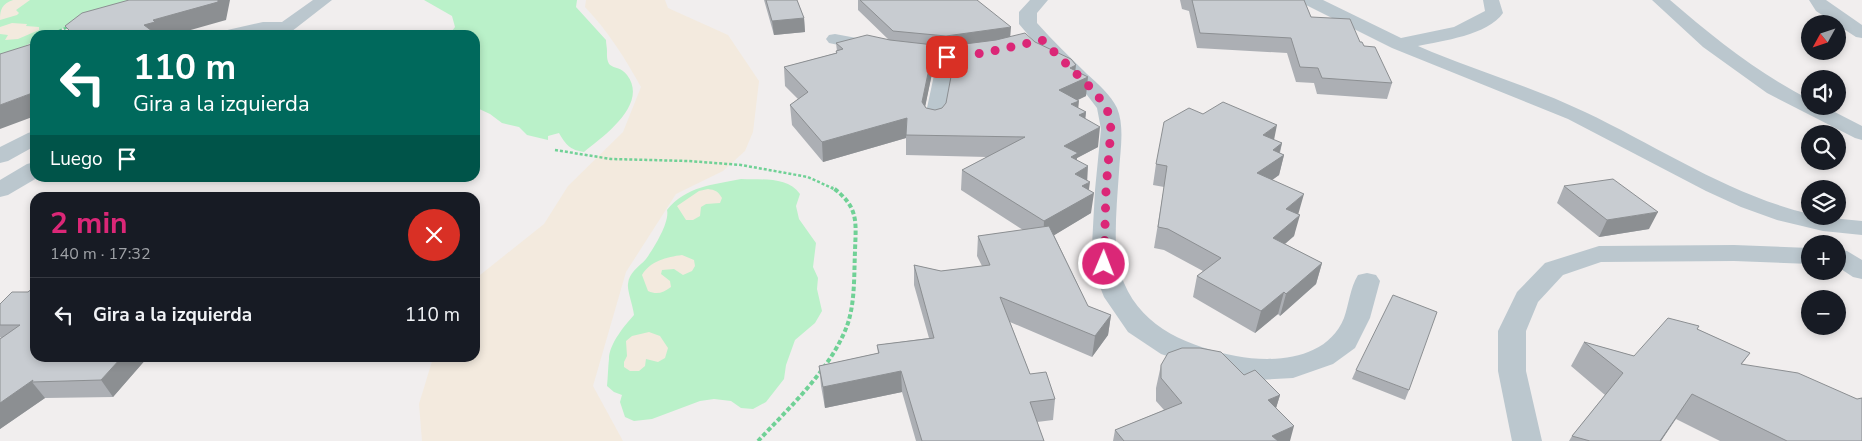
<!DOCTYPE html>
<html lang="es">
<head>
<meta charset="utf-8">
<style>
  body { margin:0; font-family:"Nunito Sans",sans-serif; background:#242831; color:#f1f3f6; height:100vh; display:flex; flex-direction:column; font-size:19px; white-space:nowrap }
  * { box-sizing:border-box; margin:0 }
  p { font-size:16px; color:#9ea1a6 }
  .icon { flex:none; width:28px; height:28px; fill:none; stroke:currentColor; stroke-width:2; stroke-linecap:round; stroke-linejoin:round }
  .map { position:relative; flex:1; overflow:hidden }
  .side { position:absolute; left:30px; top:192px; width:450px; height:170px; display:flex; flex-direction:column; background:#171b24; border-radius:15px; box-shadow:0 2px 8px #0003 }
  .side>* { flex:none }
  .banner { position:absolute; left:30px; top:30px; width:450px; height:152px; border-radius:15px; box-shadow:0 2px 8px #0003; background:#00695c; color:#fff; overflow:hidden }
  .needle { width:32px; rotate:230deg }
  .tools { position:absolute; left:1801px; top:15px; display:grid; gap:10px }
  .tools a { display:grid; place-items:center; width:45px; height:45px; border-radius:50%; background:#171b24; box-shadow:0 2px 8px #0003; font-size:25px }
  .pin { position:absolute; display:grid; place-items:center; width:42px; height:42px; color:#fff; margin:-21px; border-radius:10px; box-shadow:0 2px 8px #0006 }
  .me { position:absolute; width:55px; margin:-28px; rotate:1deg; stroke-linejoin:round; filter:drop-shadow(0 0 4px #0008) }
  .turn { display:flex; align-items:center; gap:18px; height:105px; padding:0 20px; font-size:22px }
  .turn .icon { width:65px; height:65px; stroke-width:2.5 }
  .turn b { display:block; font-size:35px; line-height:42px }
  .then { display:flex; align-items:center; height:48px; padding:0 20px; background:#0003; gap:10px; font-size:19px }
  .round { display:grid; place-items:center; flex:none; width:52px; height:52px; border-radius:26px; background:#242831 }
  .overview { display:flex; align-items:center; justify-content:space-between; height:85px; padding:0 20px }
  h1 { font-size:30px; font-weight:700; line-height:38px; color:#db2777 }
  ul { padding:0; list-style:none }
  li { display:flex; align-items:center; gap:15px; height:75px; padding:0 20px; border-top:1px solid #363941 }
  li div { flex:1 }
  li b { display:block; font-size:19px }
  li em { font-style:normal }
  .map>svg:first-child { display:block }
  .green { fill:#baf1c9 }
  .sand { fill:#f3eade }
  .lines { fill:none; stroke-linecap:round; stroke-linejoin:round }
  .path-far1 { stroke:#70d196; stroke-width:2.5; stroke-dasharray:3 2; stroke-linecap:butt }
  .path { stroke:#70d196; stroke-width:4; stroke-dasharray:4.5 2.5; stroke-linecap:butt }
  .street { fill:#bbc7ce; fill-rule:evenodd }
  .wall { fill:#acafb4; fill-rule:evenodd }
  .shaded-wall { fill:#8c8f92 }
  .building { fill:#c8ccd1; stroke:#8c8f92 }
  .route { stroke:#db2777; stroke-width:9; stroke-dasharray:0 16.2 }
</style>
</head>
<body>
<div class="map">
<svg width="1862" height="441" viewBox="0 0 1862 441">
  <rect width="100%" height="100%" fill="#f1eeee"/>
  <!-- green -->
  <path class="green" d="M0,0H130L47,35H35V41L0,58Z
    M424,0H577L576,7L606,40C606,44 607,47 607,52C606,73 618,63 627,75C649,104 604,136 584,152C570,150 566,145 559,133L548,136V140L527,135L519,127L502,123L490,114L475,107V35H449L455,27L452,16Z
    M741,179C761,180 787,176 800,194L796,206L799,219L816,243L813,267L818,278L817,289L822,311L815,323L795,340L786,365L784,379L766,402L753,409L741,408L731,401L714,399L700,401L652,419L634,421L625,417L620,402L622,395L614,392L607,386C608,376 608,367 609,359C609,344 625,325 634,315C633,306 627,290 628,284C629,272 639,267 646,259C654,248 670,222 667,210C686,186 713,185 741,179Z"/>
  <!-- sand -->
  <path class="sand" d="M13,0H30L16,10L19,13L17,15L0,20C0,9 2,4 13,0Z
    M586,0H665L668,8L728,35L759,81L753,132L745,151L723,171L676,194L626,272L593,386L623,441H422L419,404L433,358H475V279L544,224L568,186L623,132L641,87C625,58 608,31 585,7Z
    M12,23L27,24L26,26L39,27V30L18,39L5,40L8,35L0,34V27Z
    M708,189C715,190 718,191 722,198L720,203L706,204L701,207L700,216L693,220H686L677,206L699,191Z
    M682,255L694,260L695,266L692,271L683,275L674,269L662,270L661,274L670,281L671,287C663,293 657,295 648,291L642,275C650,261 667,257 682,255Z
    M649,332L660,336L668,348L665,358L658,362L646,359L645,366L639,371H630L624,367V362L627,356L626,341L632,336Z"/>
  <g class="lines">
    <!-- path-far1 -->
    <path class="path-far1" d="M50,35L68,27
      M555,150L611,159L688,161L741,165L808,177L834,189"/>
    <!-- path -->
    <path class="path" d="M758,441C789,408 833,367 848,323C855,301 854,275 855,251C856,221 859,207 832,187"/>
    <!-- street -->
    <path class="street" d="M313,0H332L287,35H266L268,32L252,35H220L223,31L263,22H282Z
      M1030,0H1048L1037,13V23C1053,41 1070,57 1087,74C1097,83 1111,95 1117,108C1125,127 1120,152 1119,172C1117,201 1114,233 1117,262C1117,269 1122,277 1124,283C1143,329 1191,347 1236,356C1274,363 1327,360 1344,318C1349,304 1350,288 1358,275L1367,273L1376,275L1380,281L1370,318L1355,348L1333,364L1293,378L1257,380L1212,371L1161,354L1128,332L1104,297L1091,264L1095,190L1101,129L1097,108L1087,95L1036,44L1019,24V12Z
      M1302,0H1323L1401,38L1454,27L1485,11L1483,0H1499L1503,13C1488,35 1442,41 1418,46C1473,70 1531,86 1585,112C1659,147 1729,195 1810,214V216L1862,221V235L1823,231L1777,220L1741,207L1706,191L1568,119L1392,48L1304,4Z
      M1652,0H1670C1714,38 1758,73 1810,100V106H1823L1862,126V140L1855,138L1767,93L1703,47Z
      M1809,0H1826L1862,25V38L1856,37L1816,11Z
      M835,34L910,48L948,50L986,47L993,49L995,53L993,57L956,61L944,122L941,126L934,128L927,126L924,122L937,61L891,56L829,43L826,39L829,35Z
      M35,131V146L8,161L0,163V147L28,133Z
      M35,162V178H37L8,195L0,197V180L27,164Z
      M1734,245L1810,248V264L1734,261L1601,262L1563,275L1538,302L1526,331V371L1542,441H1512L1498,371V331L1517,292L1545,263L1599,246Z
      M1838,249L1847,251L1862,260V279L1853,277L1838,267Z"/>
  </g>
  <!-- wall -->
  <path class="wall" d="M764,0H797L804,18L805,32L774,35Z
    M858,0H977L1010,37L1035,42L1076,71L1086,96L1078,100V108L1086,112L1085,118L1098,147L1077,158V160L1087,180L1089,190L1091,213L1054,235L1088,306L1111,315L1108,335L1092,357L1010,322L1030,374L1055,399L1053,420L1037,422L1044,441H916L902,392L825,408L821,386L819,366L878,353L877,345L929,338L914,285V265L941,271L982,266L977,256L978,236L1023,230L961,190L962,170L987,157L906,155V138L823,162L792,125L790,105L798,99L785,86L784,67L836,53V51H837L836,43L889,40L858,10ZM934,48L946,49L956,48L946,103L942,108L935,110L926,108L925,106L934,64Z
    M1180,0H1304L1311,17L1360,42L1364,46L1392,83L1387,99L1317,94L1314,83L1296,82L1287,53L1197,48L1189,11L1182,9Z
    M1274,140L1282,143L1280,153L1284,155L1279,175L1272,180L1298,214L1294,236L1285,244L1322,263L1316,284L1280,316L1278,314L1255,333L1193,297L1197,276L1203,271L1164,250L1154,248L1164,187L1153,185L1156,164Z
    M1564,186L1649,229L1599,237L1557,203Z
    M28,292L35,358H147L113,397L45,398L0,429V339L1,338L0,337V304Z
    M1699,326L1697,329L1750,353L1742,364L1862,441H1720L1676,419L1661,441H1569L1572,436L1605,395L1571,366L1584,342L1634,356Z
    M1161,365L1244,375L1280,395L1276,408L1290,441H1113L1115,430L1164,410L1156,401V388Z
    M1356,370L1409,390L1405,400L1352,379Z"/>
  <!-- shaded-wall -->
  <path class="shaded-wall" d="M218,0H230L226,20L173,35H139L144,25L153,20Z
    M804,18L805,32L774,35L772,21Z
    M1011,27L1010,40L946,49V36Z
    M934,45V64L922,122V102Z
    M1076,65L1074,83L1088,77L1086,96L1058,109L1059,90L1070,68Z
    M35,92V116L0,129V105Z
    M1079,101L1077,120L1071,104Z
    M1086,112L1084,132L1079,115Z
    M907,118L906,138L823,162L822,142Z
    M1277,125L1273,145L1263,135Z
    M1100,127L1098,147L1077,158L1076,173L1064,146Z
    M1282,143L1278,158L1284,155L1279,175L1253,194L1257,173L1273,150Z
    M1088,166L1087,184L1090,182L1088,196L1094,193L1091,213L1043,242L1044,221L1075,174Z
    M1304,194L1298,215L1286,209Z
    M1658,212L1649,229L1599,237L1607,220Z
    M1300,215L1294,236L1267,259L1273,238Z
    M1322,263L1316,284L1280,316L1286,294Z
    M1284,292L1278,314L1255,333L1261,311Z
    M1111,315L1108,335L1092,357L1095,336Z
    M121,358H147L113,397L101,380Z
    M901,371L902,392L825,408L823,387Z
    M33,380L32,382L45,398L0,429V403Z
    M1692,394L1661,441H1660Z
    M1280,395L1273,418L1268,400Z
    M1294,426L1290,441H1271L1272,436Z"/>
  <!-- building -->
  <path class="building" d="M129,0H218V2L153,20L155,22L144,25L152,31L139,35H58L70,31L65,26L82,13Z
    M766,0H797L804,18L772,21Z
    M860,0H977L1011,27L946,36L893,31Z
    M1192,0H1304L1311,17L1350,19L1360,42H1362L1364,46L1375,47L1392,83L1322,78L1318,68L1300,67L1291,38L1200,33Z
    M1025,33L1035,42L1071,59L1076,65L1070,68L1088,77L1059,90L1079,101L1071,104L1086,112L1079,115L1100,127L1064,146L1078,153L1071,157L1088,166L1075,174L1090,182L1082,186L1094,193L1044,221L962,170L1025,137L906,135L907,118L822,142L790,105L808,92L784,67L837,53L836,51L843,49L836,43L867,35L890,40L934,45L922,102L926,108L935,110L942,108L946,103L957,45L996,40Z
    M35,43V92L0,105V54Z
    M1223,102L1277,125L1263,135L1282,143L1273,150L1284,155L1257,173L1304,194L1286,209L1300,215L1273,238L1322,263L1286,294L1284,292L1261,311L1197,276L1221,258L1168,229L1158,227L1167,166L1156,164L1164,122L1189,108L1203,114Z
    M1613,179L1658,212L1607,220L1564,186Z
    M1049,226L1088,306L1111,315L1095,336L1000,297L1030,374L1046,372L1055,399L1030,402L1044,441H922L901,371L823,387L819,366L879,353L877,345L934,338L914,265L941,271L990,265L978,236Z
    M35,286V358H121L101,380L32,382L33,380L0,403V339L20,325H0V304L12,292H28Z
    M1393,295L1437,312L1409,390L1356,370Z
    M1668,318L1699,326L1697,329L1750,353L1741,364L1798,373L1857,399L1862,398V441H1787L1692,394L1660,441H1590L1572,436L1623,373L1584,342L1634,356Z
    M1182,348H1200L1221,352L1244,375L1255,370L1280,395L1268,400L1294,426L1272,436L1278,441H1124L1115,430L1182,403L1161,378V365L1168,353Z"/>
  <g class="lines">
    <!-- route -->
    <path class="route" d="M947,57L984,53L1042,40L1094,91L1107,108L1111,129L1106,190L1104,264"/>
  </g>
</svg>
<div class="tools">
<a><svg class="needle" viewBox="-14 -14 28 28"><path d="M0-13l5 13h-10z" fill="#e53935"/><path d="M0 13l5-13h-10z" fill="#9ea1a6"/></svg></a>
<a><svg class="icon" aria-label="sound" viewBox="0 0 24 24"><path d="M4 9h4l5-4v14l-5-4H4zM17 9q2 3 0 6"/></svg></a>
<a><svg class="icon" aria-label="search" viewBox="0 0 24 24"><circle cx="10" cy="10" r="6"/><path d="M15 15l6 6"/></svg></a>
<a><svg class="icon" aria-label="layers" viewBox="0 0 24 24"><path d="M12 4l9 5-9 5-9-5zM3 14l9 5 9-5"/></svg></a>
<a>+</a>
<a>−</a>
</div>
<div class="pin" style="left:947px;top:57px;background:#d93025"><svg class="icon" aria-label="arrive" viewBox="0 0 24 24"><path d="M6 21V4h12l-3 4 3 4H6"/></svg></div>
<svg class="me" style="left:1104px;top:264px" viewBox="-20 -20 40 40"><circle r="17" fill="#db2777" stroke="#fff" stroke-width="3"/><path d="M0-11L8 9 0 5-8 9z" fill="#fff"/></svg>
<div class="banner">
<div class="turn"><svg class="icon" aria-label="left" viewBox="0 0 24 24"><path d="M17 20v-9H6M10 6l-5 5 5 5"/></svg><div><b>110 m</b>Gira a la izquierda</div></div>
<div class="then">Luego<svg class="icon" aria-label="arrive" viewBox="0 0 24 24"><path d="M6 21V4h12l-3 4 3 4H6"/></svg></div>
</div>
<section class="side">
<div class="overview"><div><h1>2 min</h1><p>140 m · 17:32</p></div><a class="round" style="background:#d93025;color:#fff"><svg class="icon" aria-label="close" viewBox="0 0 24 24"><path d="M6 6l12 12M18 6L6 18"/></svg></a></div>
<ul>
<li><svg class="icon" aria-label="left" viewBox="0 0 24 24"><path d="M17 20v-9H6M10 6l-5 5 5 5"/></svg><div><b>Gira a la izquierda</b></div><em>110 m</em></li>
</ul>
</section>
</div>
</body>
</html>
